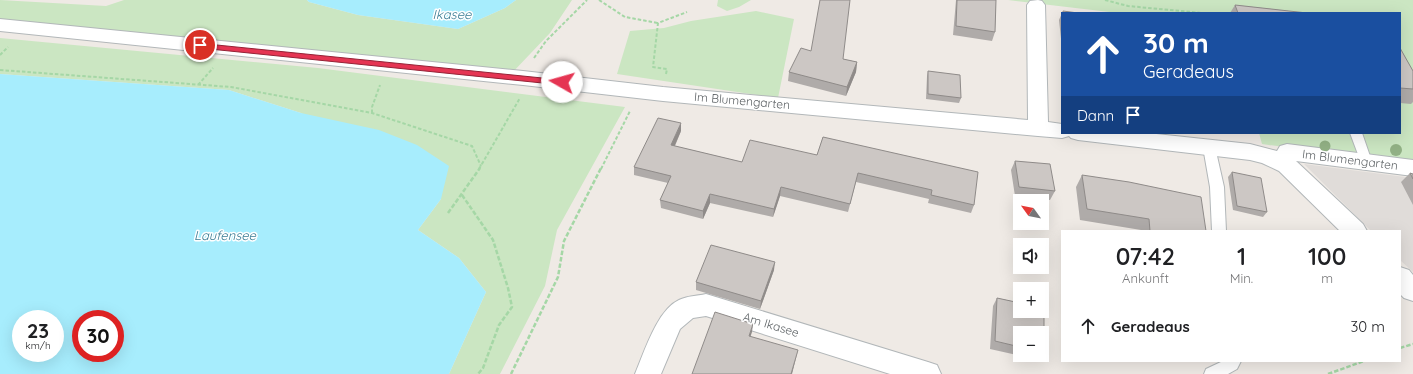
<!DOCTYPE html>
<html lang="de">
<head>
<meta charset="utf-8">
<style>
  body { margin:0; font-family:Quicksand,sans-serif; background:#f6f6f6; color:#202124; height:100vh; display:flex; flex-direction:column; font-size:15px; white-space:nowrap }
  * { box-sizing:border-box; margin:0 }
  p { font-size:13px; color:#757577 }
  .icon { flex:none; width:22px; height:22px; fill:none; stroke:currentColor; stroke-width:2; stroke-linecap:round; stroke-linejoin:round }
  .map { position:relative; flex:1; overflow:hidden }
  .details { position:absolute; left:1061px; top:230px; width:340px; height:132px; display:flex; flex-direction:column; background:#fff; border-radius:0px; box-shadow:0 4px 16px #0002 }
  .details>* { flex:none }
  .hud { position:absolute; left:1061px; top:12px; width:340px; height:122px; border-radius:0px; box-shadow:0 4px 16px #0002; background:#1a4fa0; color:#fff; overflow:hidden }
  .needle { width:26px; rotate:303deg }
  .tools { position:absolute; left:1013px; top:194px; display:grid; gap:8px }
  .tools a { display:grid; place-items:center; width:36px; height:36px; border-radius:0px; background:#fff; box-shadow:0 4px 16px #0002; font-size:20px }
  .speed { position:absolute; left:12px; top:310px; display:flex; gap:8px; font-size:20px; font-weight:700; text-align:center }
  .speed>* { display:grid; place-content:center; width:52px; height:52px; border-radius:50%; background:#fff; box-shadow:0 4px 16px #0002; line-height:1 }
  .speed small { font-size:10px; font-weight:400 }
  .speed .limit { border:6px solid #d22; background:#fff; color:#111 }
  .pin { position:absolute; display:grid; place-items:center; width:34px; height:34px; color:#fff; margin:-17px; border:2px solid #fff; border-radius:50%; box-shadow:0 1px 4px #0007 }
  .me { position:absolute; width:44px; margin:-22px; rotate:277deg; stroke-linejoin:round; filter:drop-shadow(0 0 3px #0008) }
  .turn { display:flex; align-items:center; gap:14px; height:84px; padding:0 16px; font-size:18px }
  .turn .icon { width:52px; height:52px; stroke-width:2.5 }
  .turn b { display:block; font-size:28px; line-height:34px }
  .then { display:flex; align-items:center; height:38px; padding:0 16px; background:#0003; gap:8px; font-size:15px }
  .eta { display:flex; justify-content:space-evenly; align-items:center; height:68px; text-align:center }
  .eta b { font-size:24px; font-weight:600; line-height:28px }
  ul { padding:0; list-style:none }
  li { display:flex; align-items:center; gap:12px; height:56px; padding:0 16px }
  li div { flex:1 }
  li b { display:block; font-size:15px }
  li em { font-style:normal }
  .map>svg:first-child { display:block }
  .industrial { fill:#e0dcd9 }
  .green { fill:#cbe6c2 }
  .water { fill:#a7edfd; fill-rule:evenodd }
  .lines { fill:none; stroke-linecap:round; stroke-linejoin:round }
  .service-casing { stroke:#b2b7b9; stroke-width:2 }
  .minor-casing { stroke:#b2b7b9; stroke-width:2 }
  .path-far1 { stroke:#a5d7a6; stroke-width:2; stroke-dasharray:3.5 2; stroke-linecap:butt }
  .path { stroke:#a5d7a6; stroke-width:2.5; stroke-dasharray:4.5 2; stroke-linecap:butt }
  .service { fill:#fff; fill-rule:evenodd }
  .minor { fill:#fff; fill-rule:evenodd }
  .tree { fill:#92b185 }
  .wall { fill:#afaba9; fill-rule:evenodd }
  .shaded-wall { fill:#8f8b89 }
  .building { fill:#ccc7c4; stroke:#8f8b89 }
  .route { fill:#e53553; stroke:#952236 }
  .labels { text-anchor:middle; stroke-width:3; stroke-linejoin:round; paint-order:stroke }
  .street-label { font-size:12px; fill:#5d6265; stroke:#fff }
  .water-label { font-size:13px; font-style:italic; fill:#3b7d95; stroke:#fff }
</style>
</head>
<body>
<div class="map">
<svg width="1413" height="374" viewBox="0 0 1413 374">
  <rect width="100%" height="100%" fill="#efeae5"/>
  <!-- industrial -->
  <path class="industrial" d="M1304,164L1413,178V272L1400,260V231H1371Z"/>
  <!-- green -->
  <path class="green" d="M0,0L106,6L124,0H307L309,2L358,15L458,29L505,8L516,0H572L550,33L511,74L0,21Z
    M718,0H751L739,7L727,11L717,6Z
    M1008,0H1413V165L1262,144L1259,133H1400V13H1118Z
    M756,11L794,19L778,98L617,74L630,31L664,28L691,21Z
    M0,38L318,68L625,107L557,230L545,286L500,374H449L486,292L459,258L418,230L441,199L301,113L229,90L0,74Z"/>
  <!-- water -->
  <path class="water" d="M307,0H516L505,8L458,29L358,15L309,2Z
    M0,74L229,90L301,113L379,130L417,145L449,166L441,199L418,230L459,258L486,292L449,374H0ZM21,319H55V353H21ZM81,319H115V353H81Z"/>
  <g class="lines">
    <defs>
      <path id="service" d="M1350,133H1362L1372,162L1370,165L1366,167L1362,165Z
        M1209,142L1213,144L1215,147L1224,187L1226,231H1212L1210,187L1203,147L1205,144Z
        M1223,361H1241L1237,369L1228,374H1204L1206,369Z"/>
      <path id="minor" d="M1038,0L1042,1L1045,5L1048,122L1062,124V133H1147L1250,144L1277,151L1280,146L1287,144L1413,160V176L1296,161L1363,224L1367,231H1340L1279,171L1262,163L1250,160L1078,140L1071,138L1069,136L1062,138L1038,136L663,101L523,85L0,31V19L523,71L663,87L1028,120L1027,5L1030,1Z
        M1400,267L1409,270L1413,275V301L1404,298L1400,294Z
        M706,294L928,362L937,365L941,374H890L706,316L693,318L680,329L661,374H635C644,353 657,310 679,300C687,296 697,296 706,294Z"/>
    </defs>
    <!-- service casing -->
    <use href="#service" class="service-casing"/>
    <!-- minor casing -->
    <use href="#minor" class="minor-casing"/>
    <!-- path-far1 -->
    <path class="path-far1" d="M599,0L625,17L658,23
      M1105,0L1128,6L1202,13
      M0,55L8,47
      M534,58L546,41L587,0
      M0,70L231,87L372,113L472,146L481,166
      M666,74L667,69L653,67L658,23L687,12
      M198,85L213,68
      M372,113V107L380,85
      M479,169L520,98
      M601,169L630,111"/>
    <!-- path -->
    <path class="path" d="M462,195L493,240L508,288L512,307L499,325L483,368L478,374
      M448,213L480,168
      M1400,348L1413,344
      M511,374L558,277L564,241L601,168
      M1328,374L1364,361"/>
    <!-- service -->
    <use href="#service" class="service"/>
    <!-- minor -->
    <use href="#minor" class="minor"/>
  </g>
  <!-- trees -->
  <g class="tree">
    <circle cx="1325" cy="146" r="5.5"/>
    <circle cx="1396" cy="150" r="6"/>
  </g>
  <!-- wall -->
  <path class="wall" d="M956,0H996L995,32L992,41L953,35Z
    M1235,5L1307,13H1230Z
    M1062,13V48L1059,20Z
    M1400,48L1413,71V102L1411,104L1400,103Z
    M843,59L857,62L856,72L846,96L788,81L789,72Z
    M928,71L961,98L959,103L926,99L927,76Z
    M681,131L675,146L742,162L817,155L823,137L974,205L971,213L928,203L929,199L856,182L848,212L780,196L773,217L710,203L703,219L661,208L660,200L668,183L634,175V167Z
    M1015,161L1055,191L1050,200L1015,196L1011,170Z
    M1232,172L1267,212L1263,217L1233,210L1228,177Z
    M1410,173L1413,174V205L1401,182Z
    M1082,175L1206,231H1142L1141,230L1080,220L1076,187Z
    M774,270L760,309L696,290V282Z
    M997,298L1020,303V311H1042V308H1044V352L1039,360L990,349L993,306ZM1020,333H1042V355H1020Z"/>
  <!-- shaded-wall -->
  <path class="shaded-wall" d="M857,62L856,72L846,96L847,87Z
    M681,123V131L671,154V145Z
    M781,187L780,196L773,217L774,209Z
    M710,194V203L703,219V211Z
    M775,262L774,270L760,309L761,301Z
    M753,324L752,332L748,344L749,336Z
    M798,350L792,374H791Z"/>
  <!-- building -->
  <path class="building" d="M820,0H850L843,59L857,62L847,87L789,72L801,48L811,51Z
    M957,0H996L995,32L956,26Z
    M1235,5L1307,13H1238Z
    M1063,11L1078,13H1063Z
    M1400,48L1413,71V89L1400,88Z
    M928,71L960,75L961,98L928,94Z
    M658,118L681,123L671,145L742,162L750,140L817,155L823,137L978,172L974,205L931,195L932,190L858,173L850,204L781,187L774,209L710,194L703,211L660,200L671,176L634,167Z
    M1015,161L1050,164L1055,191L1019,187Z
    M1232,172L1261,178L1267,212L1237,206Z
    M1410,173L1413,174V179Z
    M1082,175L1129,182L1201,197L1206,231H1150L1149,219L1087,209Z
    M711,245L775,262L761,301L696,282Z
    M997,298L1020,303V311H1042V308H1044V352H1042V333H1020V347L995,341Z
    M715,312L753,324L749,336L798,350L791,374H692Z"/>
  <!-- route -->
  <path class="route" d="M197,43L562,80L566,82L562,85L200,48L196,45Z"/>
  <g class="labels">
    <!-- street labels -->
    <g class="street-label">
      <text transform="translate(742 101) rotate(5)" y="4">Im Blumengarten</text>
      <text transform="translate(1350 160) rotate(7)" y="4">Im Blumengarten</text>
      <text transform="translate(771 325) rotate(17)" y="4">Am Ikasee</text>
    </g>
    <!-- water labels -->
    <g class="water-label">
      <text x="452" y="19">Ikasee</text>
      <text x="225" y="240">Laufensee</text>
    </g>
  </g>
</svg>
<div class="tools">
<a><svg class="needle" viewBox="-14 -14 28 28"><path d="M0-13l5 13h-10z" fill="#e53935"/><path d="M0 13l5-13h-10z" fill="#757577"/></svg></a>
<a><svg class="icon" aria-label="sound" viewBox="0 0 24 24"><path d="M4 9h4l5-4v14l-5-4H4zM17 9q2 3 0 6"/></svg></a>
<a>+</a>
<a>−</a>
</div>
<div class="speed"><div>23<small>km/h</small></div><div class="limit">30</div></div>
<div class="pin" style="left:200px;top:45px;background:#d93025"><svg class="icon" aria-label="arrive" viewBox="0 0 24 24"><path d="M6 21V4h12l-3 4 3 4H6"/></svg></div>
<svg class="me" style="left:562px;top:82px" viewBox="-20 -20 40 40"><circle r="19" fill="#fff"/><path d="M0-13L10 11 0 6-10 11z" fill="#e53553"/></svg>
<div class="hud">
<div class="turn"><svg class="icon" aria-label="ahead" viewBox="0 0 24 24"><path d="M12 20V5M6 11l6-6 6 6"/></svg><div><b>30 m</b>Geradeaus</div></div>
<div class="then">Dann<svg class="icon" aria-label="arrive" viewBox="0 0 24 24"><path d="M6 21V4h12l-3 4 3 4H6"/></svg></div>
</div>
<section class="details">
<div class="eta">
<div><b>07:42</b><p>Ankunft</p></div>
<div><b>1</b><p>Min.</p></div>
<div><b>100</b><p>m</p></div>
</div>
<ul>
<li><svg class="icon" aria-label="ahead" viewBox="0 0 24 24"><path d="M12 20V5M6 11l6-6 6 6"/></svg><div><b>Geradeaus</b></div><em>30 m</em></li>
</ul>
</section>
</div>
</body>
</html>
